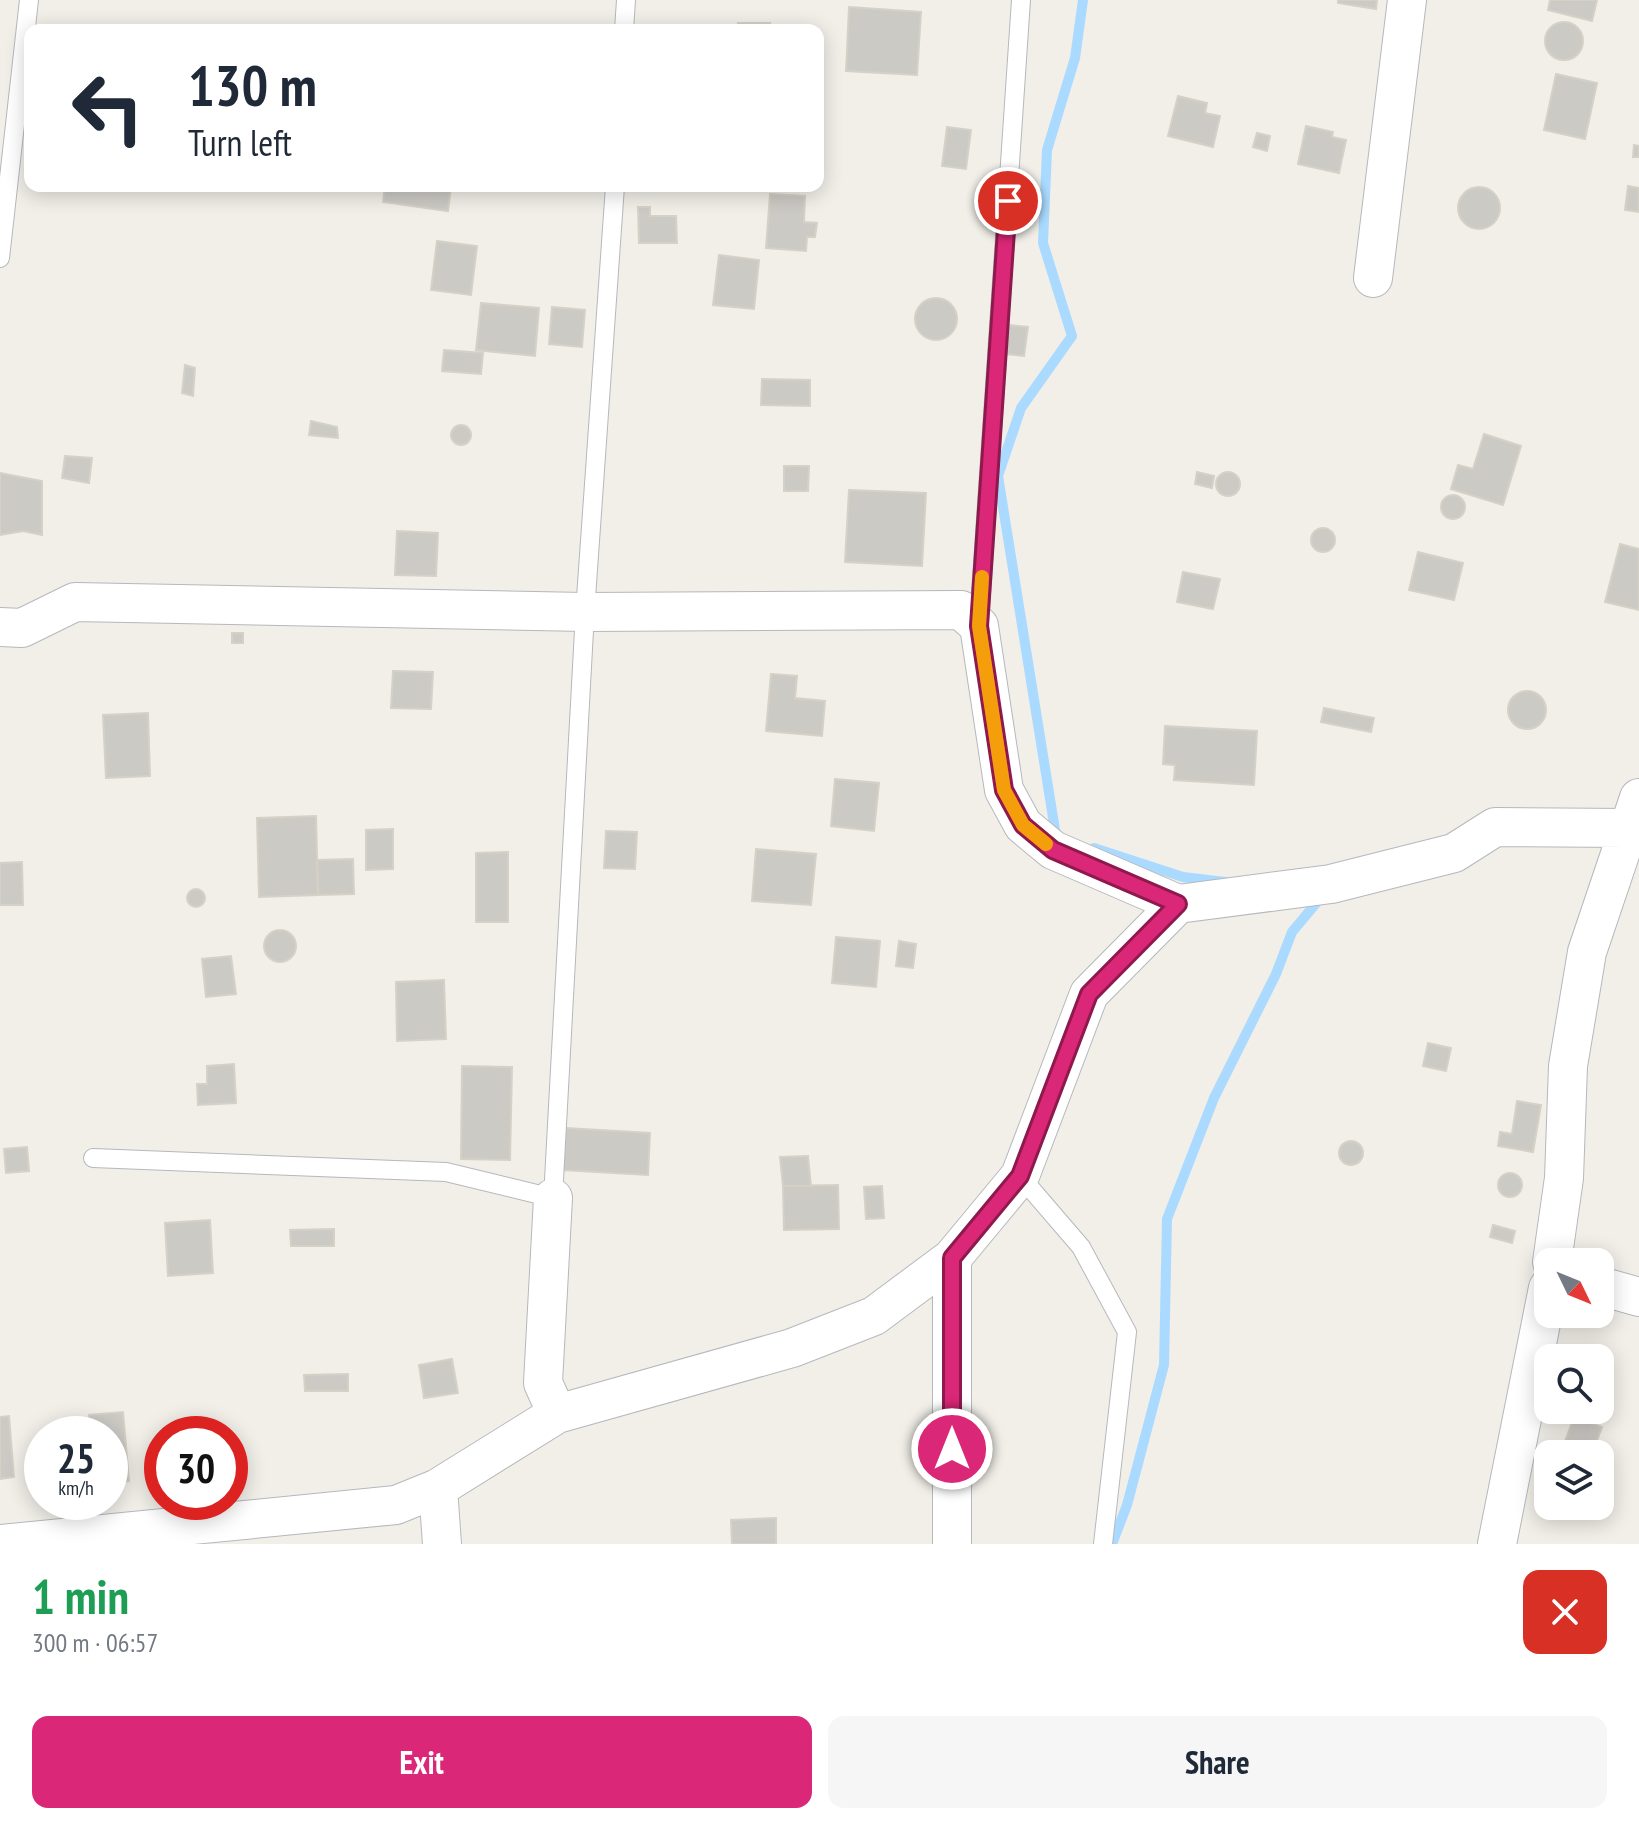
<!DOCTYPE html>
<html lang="en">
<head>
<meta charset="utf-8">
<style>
  body { margin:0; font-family:"PT Sans Narrow",sans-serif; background:#f6f6f7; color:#1f2937; height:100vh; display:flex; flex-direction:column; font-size:30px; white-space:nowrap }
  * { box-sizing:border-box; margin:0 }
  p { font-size:26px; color:#747a83 }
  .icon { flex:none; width:44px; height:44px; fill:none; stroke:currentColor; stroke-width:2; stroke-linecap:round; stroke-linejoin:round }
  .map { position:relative; height:1544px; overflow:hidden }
  .drawer { display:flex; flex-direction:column; background:#fff; flex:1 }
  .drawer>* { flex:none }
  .banner { position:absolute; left:24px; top:24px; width:800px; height:168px; border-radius:16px; box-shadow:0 4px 20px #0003; background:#fff; color:#1f2937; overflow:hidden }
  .needle { width:52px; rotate:133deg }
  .fabs { position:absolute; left:1534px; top:1248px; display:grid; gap:16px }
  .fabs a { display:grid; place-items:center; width:80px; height:80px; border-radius:16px; background:#fff; box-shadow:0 4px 20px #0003; font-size:40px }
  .speed { position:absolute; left:24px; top:1416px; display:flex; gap:16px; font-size:40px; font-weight:700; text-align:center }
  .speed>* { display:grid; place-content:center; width:104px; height:104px; border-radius:50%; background:#fff; box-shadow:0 4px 20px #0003; line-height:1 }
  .speed small { font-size:20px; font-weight:400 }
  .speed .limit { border:12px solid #d22; background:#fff; color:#111 }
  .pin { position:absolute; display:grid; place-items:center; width:68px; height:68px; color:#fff; margin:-34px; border:4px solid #fff; border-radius:50%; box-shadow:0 2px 8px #0007 }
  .me { position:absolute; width:88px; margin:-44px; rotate:0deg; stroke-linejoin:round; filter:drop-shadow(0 0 6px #0008) }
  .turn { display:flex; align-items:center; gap:28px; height:168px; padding:0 32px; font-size:36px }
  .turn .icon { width:104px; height:104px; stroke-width:2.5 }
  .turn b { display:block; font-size:56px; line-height:68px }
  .round { display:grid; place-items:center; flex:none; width:84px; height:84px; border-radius:16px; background:#f6f6f7 }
  .head { display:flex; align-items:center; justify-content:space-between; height:136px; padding:0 32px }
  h1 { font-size:48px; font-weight:800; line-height:60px; color:#1e9e55 }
  .primary-button { display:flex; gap:16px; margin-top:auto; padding:16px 32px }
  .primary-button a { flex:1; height:92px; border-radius:16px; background:#db2777; color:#fff; font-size:32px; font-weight:800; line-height:92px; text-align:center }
  .primary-button a+a { background:#f6f6f7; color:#1f2937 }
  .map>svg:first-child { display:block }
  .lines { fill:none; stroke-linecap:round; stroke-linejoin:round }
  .stream { stroke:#aadaff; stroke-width:10 }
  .building { fill:#cccac5; stroke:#d6d1c6; stroke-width:2 }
  .lane-casing { stroke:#b5b8bc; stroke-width:20 }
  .street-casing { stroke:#b5b8bc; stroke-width:40 }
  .lane { stroke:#fff; stroke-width:18 }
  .street { stroke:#fff; stroke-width:38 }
  .route-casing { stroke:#8e194d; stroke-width:20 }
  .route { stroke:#db2777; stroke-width:14 }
  .slow { stroke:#f59e0b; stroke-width:14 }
</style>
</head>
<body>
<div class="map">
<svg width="1639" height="1544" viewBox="0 0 1639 1544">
  <rect width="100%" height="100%" fill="#f1efe8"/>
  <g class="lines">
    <!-- stream -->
    <path class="stream" d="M1056,836L998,476L1021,408L1072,336L1043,243L1047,150L1075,58L1083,0
      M1094,848L1183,877L1225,882
      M1112,1544L1127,1505L1164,1365L1167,1219L1214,1098L1276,974L1292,932L1323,895"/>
  </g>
  <!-- building -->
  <path class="building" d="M1338,0H1377L1376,9L1338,3Z
    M1550,0H1597L1592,21L1548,10Z
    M849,7L921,12L917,75L846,71Z
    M1545 41a19 19 0 1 1 38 0a19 19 0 1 1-38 0Z
    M738,23H770V30H738Z
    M680,25V30H647V27Z
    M1556,74L1597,83L1585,139L1544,130Z
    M1178,96L1207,103L1205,113L1220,116L1213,147L1168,136Z
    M1306,126L1333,132L1332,137L1346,140L1339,173L1298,164Z
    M947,127L971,130L966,169L942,166Z
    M1257,133L1270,136L1267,151L1253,147Z
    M1634,145L1639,146V157H1633Z
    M385,186H451L448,211L383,202Z
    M1628,186L1639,188V212L1625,210Z
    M1458 208a21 21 0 1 1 42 0a21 21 0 1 1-42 0Z
    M770,194L805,196L804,222L817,223L815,237H807L806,251L766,248Z
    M638,207H650V216H676L677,243H639Z
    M437,241L477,246L471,295L431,290Z
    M719,255L759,260L754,309L713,305Z
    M915 319a21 21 0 1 1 42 0a21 21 0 1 1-42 0Z
    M481,303L539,308L535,356L476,350Z
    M552,307L585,310L582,347L549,344Z
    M1009,325L1028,327L1024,356L1005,354Z
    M444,350L483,353L481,374L442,371Z
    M185,365L195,368L193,396L182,393Z
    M762,379L810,380V406L761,405Z
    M311,421L337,427L338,438L309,435Z
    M451 435a10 10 0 1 1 20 0a10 10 0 1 1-20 0Z
    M1484,434L1521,446L1503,505L1451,489L1458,465L1473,469Z
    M65,456L92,458L89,483L62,478Z
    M784,466H809L808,491H784Z
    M1197,472L1214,476L1212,488L1195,484Z
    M1216 484a12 12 0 1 1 24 0a12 12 0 1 1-24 0Z
    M0,473L42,481V535L23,531L0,535Z
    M849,490L926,493L922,566L845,562Z
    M1441 507a12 12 0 1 1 24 0a12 12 0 1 1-24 0Z
    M1311 540a12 12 0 1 1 24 0a12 12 0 1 1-24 0Z
    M397,531L438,533L436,576L395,575Z
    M1620,544L1639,549V610L1605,602Z
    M1418,552L1463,563L1454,600L1409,590Z
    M1183,572L1220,579L1213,609L1177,602Z
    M232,633H243V643H232Z
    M393,671L433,672L431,709L391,708Z
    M771,674L797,676L795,698L825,701L822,736L766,731Z
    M1508 710a19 19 0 1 1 38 0a19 19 0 1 1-38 0Z
    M1324,708L1374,718L1371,732L1321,722Z
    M148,713L150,776L106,778L103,715Z
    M1165,726L1257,731L1254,785L1174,780L1175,765L1163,764Z
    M835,779L879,783L874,831L831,826Z
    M316,816L318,895L259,897L257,818Z
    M393,829V869L366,870V830Z
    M606,831L637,832L635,869L604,868Z
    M756,849L816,854L811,905L752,901Z
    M508,852V922H476V853Z
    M353,859L354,894L318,895L317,860Z
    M22,862L23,905H0V863Z
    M187 898a9 9 0 1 1 18 0a9 9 0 1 1-18 0Z
    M264 946a16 16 0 1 1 32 0a16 16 0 1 1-32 0Z
    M836,937L880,941L876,987L832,983Z
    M899,941L916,944L913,968L896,966Z
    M231,956L236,994L206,997L202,959Z
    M444,980L446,1039L397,1041L396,982Z
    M1428,1043L1451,1048L1446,1071L1423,1066Z
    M234,1064L236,1103L198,1105L197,1084H207V1066Z
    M462,1066L512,1067L510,1160L461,1159Z
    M1517,1101L1541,1105L1533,1152L1498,1146L1500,1132L1512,1134Z
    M566,1128L650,1133L648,1175L563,1170Z
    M1339 1153a12 12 0 1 1 24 0a12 12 0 1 1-24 0Z
    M27,1147L29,1171L6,1173L4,1149Z
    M808,1156L811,1186H783L780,1157Z
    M1498 1185a12 12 0 1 1 24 0a12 12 0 1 1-24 0Z
    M838,1185L839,1229L784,1230L783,1186Z
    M882,1186L884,1218L866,1219L864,1187Z
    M210,1220L213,1273L168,1276L165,1223Z
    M1493,1225L1515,1231L1512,1243L1490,1237Z
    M334,1229V1246H291L290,1230Z
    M452,1359L458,1393L424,1398L419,1365Z
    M348,1374V1391H305L304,1375Z
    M123,1412L129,1481L110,1483V1434H91L89,1415Z
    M9,1416L14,1477L0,1479V1417Z
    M1574,1417L1602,1427L1592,1454L1561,1452Z
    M776,1518V1544H732L731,1520Z"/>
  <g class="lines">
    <defs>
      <path id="lane" d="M624,30L626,0
        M0,258L29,0
        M979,623L1021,0
        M93,1158L446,1172L553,1198L585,612L615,186
        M1020,1176L1081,1247L1127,1332L1103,1544"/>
      <path id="street" d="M1373,278L1407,0
        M0,627L22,628L75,602L585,612L961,610L979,626L1004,790L1023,825L1053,850L1178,904L1331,884L1454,853L1495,827L1627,828L1639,831
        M553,1198L543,1383L557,1414
        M1552,1262L1564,1178L1568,1066L1587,952L1639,798
        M1600,1286L1639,1297
        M438,1488L442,1544
        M0,1544L396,1505L438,1488L557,1414L792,1348L874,1316L952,1258L1020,1176L1089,994L1178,904
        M952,1544V1258
        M1497,1544L1548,1288"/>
    </defs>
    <!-- lane casing -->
    <use href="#lane" class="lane-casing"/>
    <!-- street casing -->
    <use href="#street" class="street-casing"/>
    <!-- lane -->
    <use href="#lane" class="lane"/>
    <!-- street -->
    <use href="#street" class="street"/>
  </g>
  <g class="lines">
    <defs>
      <path id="route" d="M952,1449V1258L1020,1176L1089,994L1178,904L1053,850L1023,825L1004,790L979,626L1008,201"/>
    </defs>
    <!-- route casing -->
    <use href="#route" class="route-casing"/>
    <!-- route -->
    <use href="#route" class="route"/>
    <!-- slow -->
    <path class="slow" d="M982,577L979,626L1004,790L1023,825L1046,844"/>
  </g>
</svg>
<div class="fabs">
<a><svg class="needle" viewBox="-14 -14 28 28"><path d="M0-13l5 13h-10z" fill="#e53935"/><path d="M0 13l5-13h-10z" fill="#747a83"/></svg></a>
<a><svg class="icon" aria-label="search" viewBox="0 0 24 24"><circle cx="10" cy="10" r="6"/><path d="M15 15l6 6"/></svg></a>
<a><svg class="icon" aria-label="layers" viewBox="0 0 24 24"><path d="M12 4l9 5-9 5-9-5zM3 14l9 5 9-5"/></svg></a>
</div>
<div class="speed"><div>25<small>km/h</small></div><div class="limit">30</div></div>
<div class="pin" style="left:1008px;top:201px;background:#d93025"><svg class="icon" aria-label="arrive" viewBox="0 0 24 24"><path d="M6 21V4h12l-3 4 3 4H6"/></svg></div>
<svg class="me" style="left:952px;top:1449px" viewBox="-20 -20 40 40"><circle r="17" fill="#db2777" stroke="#fff" stroke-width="3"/><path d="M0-11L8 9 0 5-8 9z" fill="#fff"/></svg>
<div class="banner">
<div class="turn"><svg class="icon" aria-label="left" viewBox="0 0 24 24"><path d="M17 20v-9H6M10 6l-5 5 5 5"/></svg><div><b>130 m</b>Turn left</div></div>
</div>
</div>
<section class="drawer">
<div class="head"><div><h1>1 min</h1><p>300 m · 06:57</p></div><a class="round" style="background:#d93025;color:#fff"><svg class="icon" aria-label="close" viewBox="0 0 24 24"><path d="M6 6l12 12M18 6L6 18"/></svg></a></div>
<div class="primary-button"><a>Exit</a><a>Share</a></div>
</section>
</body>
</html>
